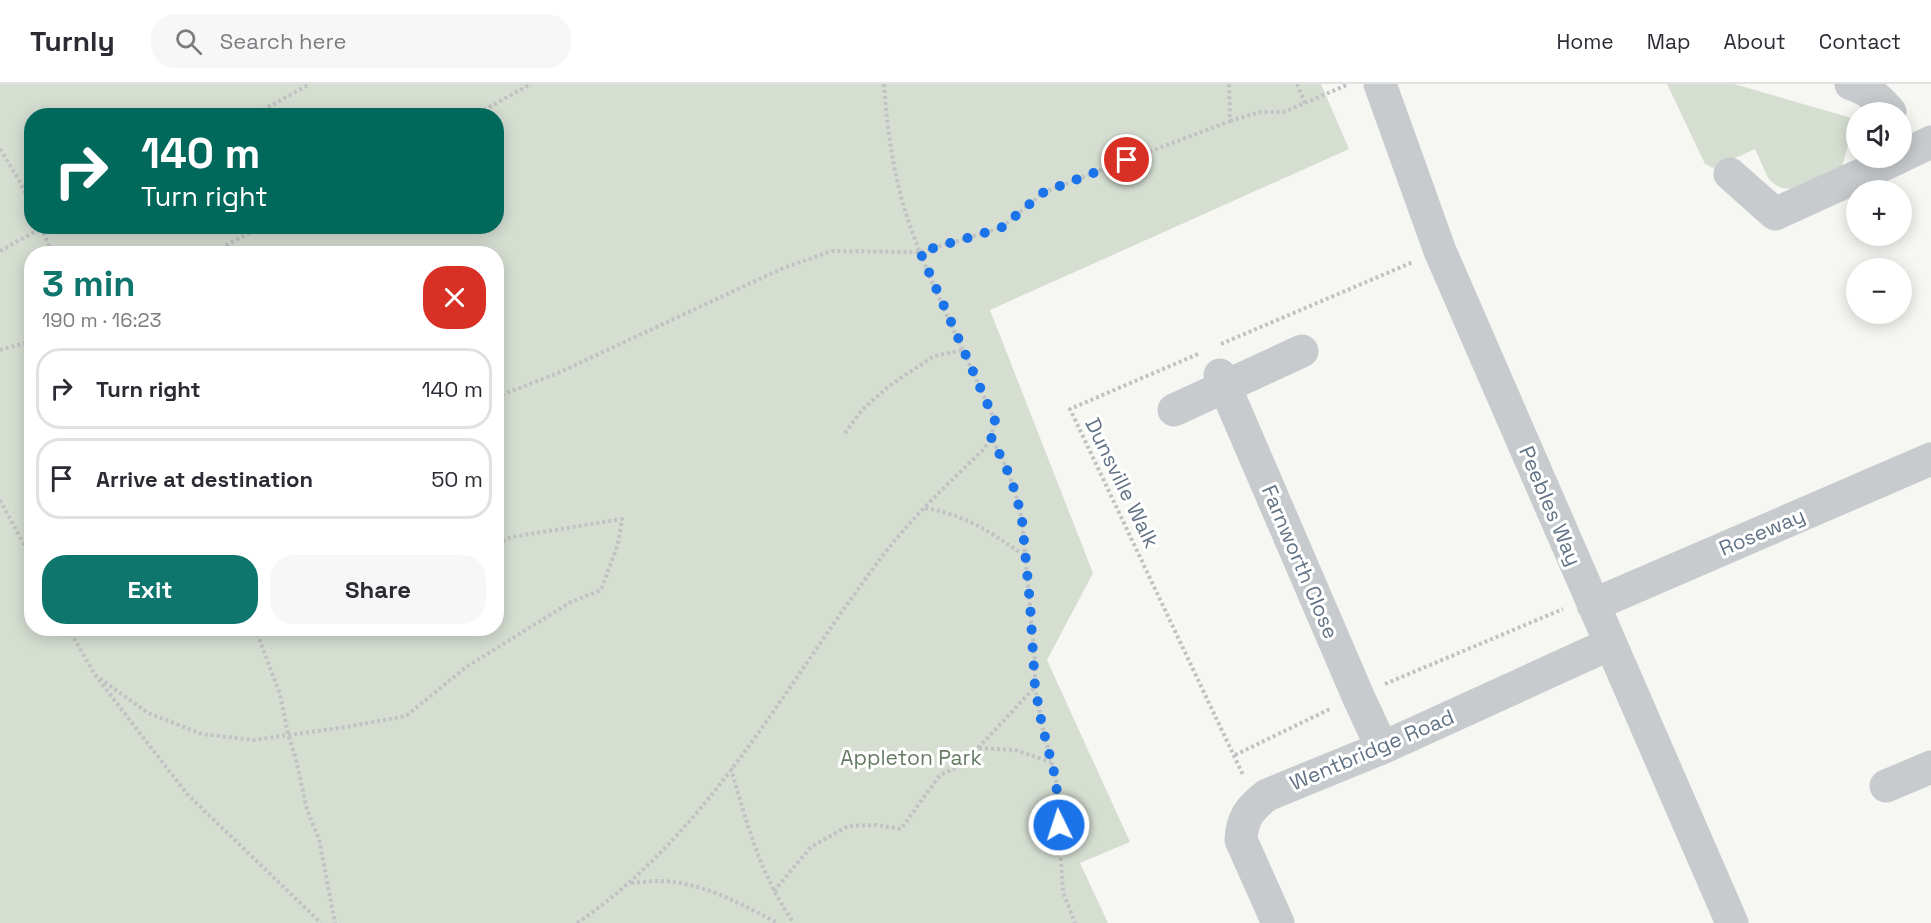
<!DOCTYPE html>
<html lang="en">
<head>
<meta charset="utf-8">
<style>
  body { margin:0; font-family:"Space Grotesk",sans-serif; background:#f7f7f7; color:#2b2b33; height:100vh; display:flex; flex-direction:column; font-size:22px; white-space:nowrap }
  * { box-sizing:border-box; margin:0 }
  p { font-size:20px; color:#7c7c81 }
  .icon { flex:none; width:33px; height:33px; fill:none; stroke:currentColor; stroke-width:2; stroke-linecap:round; stroke-linejoin:round }
  .map { position:relative; flex:1; overflow:hidden }
  .sheet { position:absolute; left:24px; top:162px; width:480px; height:390px; display:flex; flex-direction:column; background:#fff; border-radius:24px; box-shadow:0 3px 15px #0003 }
  .sheet>* { flex:none }
  .hud { position:absolute; left:24px; top:24px; width:480px; height:126px; border-radius:24px; box-shadow:0 3px 15px #0003; background:#00695c; color:#fff; overflow:hidden }
  .tools { position:absolute; left:1846px; top:18px; display:grid; gap:12px }
  .tools a { display:grid; place-items:center; width:66px; height:66px; border-radius:50%; background:#fff; box-shadow:0 3px 15px #0003; font-size:30px }
  .pin { position:absolute; display:grid; place-items:center; width:51px; height:51px; color:#fff; margin:-26px; border:3px solid #fff; border-radius:50%; box-shadow:0 2px 6px #0007 }
  .me { position:absolute; width:66px; margin:-33px; rotate:356deg; stroke-linejoin:round; filter:drop-shadow(0 0 4px #0008) }
  .turn { display:flex; align-items:center; gap:21px; height:126px; padding:0 18px; font-size:27px }
  .turn .icon { width:78px; height:78px; stroke-width:2.5 }
  .turn b { display:block; font-size:42px; line-height:51px }
  .round { display:grid; place-items:center; flex:none; width:63px; height:63px; border-radius:24px; background:#f7f7f7 }
  .headline { display:flex; align-items:center; justify-content:space-between; height:102px; padding:0 18px }
  h1 { font-size:36px; font-weight:800; line-height:45px; color:#0f766e }
  .cta { display:flex; gap:12px; margin-top:auto; padding:12px 18px }
  .cta a { flex:1; height:69px; border-radius:24px; background:#0f766e; color:#fff; font-size:24px; font-weight:800; line-height:69px; text-align:center }
  .cta a+a { background:#f7f7f7; color:#2b2b33 }
  ul { padding:0; list-style:none }
  li { display:flex; align-items:center; gap:18px; height:81px; margin:0 12px 9px; padding:0 6px; border:3px solid #e1e1e2; border-radius:24px }
  li div { flex:1 }
  li b { display:block; font-size:22px }
  li em { font-style:normal }
  header { display:flex; align-items:center; gap:36px; box-sizing:border-box; height:84px; padding:0 30px; background:#fff; border-bottom:2px solid #e1e1e2 }
  header strong { font-size:28px }
  nav { display:flex; gap:33px; margin-inline-start:auto; font-size:21px }
  .search { width:420px; height:54px; background:#f7f7f7; display:flex; align-items:center; gap:15px; box-sizing:border-box; padding:0 21px; border-radius:24px; color:#7c7c81; font-size:22px }
  .map>svg:first-child { display:block }
  .green { fill:#d6ded2; fill-rule:evenodd }
  .lines { fill:none; stroke-linecap:round; stroke-linejoin:round }
  .path { stroke:#c0c2c4; stroke-width:4; stroke-dasharray:3 3; stroke-linecap:butt }
  .minor { stroke:#c8cbce; stroke-width:33 }
  .route { stroke:#1a73e8; stroke-width:10; stroke-dasharray:0 18 }
  .labels { text-anchor:middle; stroke-width:6; stroke-linejoin:round; paint-order:stroke }
  .street-label { font-size:21px; fill:#627385; stroke:#fff }
  .park-label { font-size:21px; fill:#657c62; stroke:#fff }
</style>
</head>
<body>
<header>
<strong>Turnly</strong>
<div class="search"><svg class="icon" aria-label="search" viewBox="0 0 24 24"><circle cx="10" cy="10" r="6"/><path d="M15 15l6 6"/></svg>Search here</div>
<nav><a>Home</a><a>Map</a><a>About</a><a>Contact</a></nav>
</header>
<div class="map">
<svg width="1931" height="839" viewBox="0 0 1931 839">
  <rect width="100%" height="100%" fill="#f6f6f2"/>
  <!-- green -->
  <path class="green" d="M0,0H1321L1349,65L990,226L1093,489L1047,576L1130,758L1080,779L1108,839H0ZM32,32H496V142H32ZM32,170H496V544H32Z
    M1667,0H1734L1855,35L1840,90C1818,97 1783,118 1767,92C1763,83 1759,74 1755,65L1713,84L1705,80Z"/>
  <g class="lines">
    <!-- path -->
    <path class="path" d="M884,0C887,46 894,95 909,139C933,207 966,271 995,337L991,353L1006,383L1016,410L1022,436L1035,578V603L1042,641L1056,696L1063,808L1075,839
      M1297,0L1305,19
      M252,32L310,0
      M473,32L531,0
      M1230,37L1260,28H1284L1349,0
      M0,65L19,96L32,123
      M41,143L53,170
      M0,167L45,142
      M210,170L262,142
      M1221,260L1413,178
      M0,266L32,257
      M1198,270L1070,325L1243,691
      M496,313L558,289L781,185L832,167L920,168L1001,144L1044,108L1230,37L1229,0
      M845,349L862,326L889,302L934,272L964,266
      M0,416L32,475
      M925,424C966,431 990,448 1024,471
      M68,544L95,591L187,710L321,839
      M255,544L280,610L288,650L296,675L307,726L319,755L335,839
      M95,591L148,629L202,650L253,656L346,643L406,632L466,583L571,518L601,506L618,460L622,435L511,453L496,461
      M1385,600L1563,525
      M979,664L1015,666L1051,678
      M1235,671L1332,624
      M731,684C746,738 761,793 794,839
      M631,799C642,798 653,797 664,797C706,800 741,820 778,839
      M774,807L811,763L848,742L876,741L901,745L940,691L974,676L978,664L1035,603
      M577,839C710,749 786,599 881,474C911,434 948,400 984,365L991,354"/>
    <!-- minor -->
    <path class="minor" d="M1380,0L1440,167L1732,839
      M1851,0C1868,5 1879,15 1890,28
      M1902,72L1931,58
      M1730,90L1775,130L1898,74
      M1220,291L1358,612L1382,664
      M1174,326L1302,267
      M1593,521L1931,375
      M1886,702L1931,683
      M1278,839L1241,756C1242,734 1250,724 1267,711L1382,664L1610,560"/>
  </g>
  <g class="lines">
    <!-- route -->
    <path class="route" d="M1059,741L1056,696L1042,641L1035,603L1030,519L1022,436L1016,410L1006,383L991,353L995,337L920,168L1001,144L1044,108L1127,76"/>
  </g>
  <g class="labels">
    <!-- street labels -->
    <g class="street-label">
      <text transform="translate(1122 399) rotate(64)" y="7">Dunsville Walk</text>
      <text transform="translate(1550 422) rotate(67)" y="7">Peebles Way</text>
      <text transform="translate(1762 448) rotate(-23)" y="7">Roseway</text>
      <text transform="translate(1300 478) rotate(67)" y="7">Farnworth Close</text>
      <text transform="translate(1372 666) rotate(-23)" y="7">Wentbridge Road</text>
    </g>
    <!-- park labels -->
    <g class="park-label">
      <text x="911" y="681">Appleton Park</text>
    </g>
  </g>
</svg>
<div class="tools">
<a><svg class="icon" aria-label="sound" viewBox="0 0 24 24"><path d="M4 9h4l5-4v14l-5-4H4zM17 9q2 3 0 6"/></svg></a>
<a>+</a>
<a>−</a>
</div>
<div class="pin" style="left:1127px;top:76px;background:#d93025"><svg class="icon" aria-label="arrive" viewBox="0 0 24 24"><path d="M6 21V4h12l-3 4 3 4H6"/></svg></div>
<svg class="me" style="left:1059px;top:741px" viewBox="-20 -20 40 40"><circle r="17" fill="#1a73e8" stroke="#fff" stroke-width="3"/><path d="M0-11L8 9 0 5-8 9z" fill="#fff"/></svg>
<div class="hud">
<div class="turn"><svg class="icon" aria-label="right" viewBox="0 0 24 24"><path d="M7 20v-9h11M14 6l5 5-5 5"/></svg><div><b>140 m</b>Turn right</div></div>
</div>
<section class="sheet">
<div class="headline"><div><h1>3 min</h1><p>190 m · 16:23</p></div><a class="round" style="background:#d93025;color:#fff"><svg class="icon" aria-label="close" viewBox="0 0 24 24"><path d="M6 6l12 12M18 6L6 18"/></svg></a></div>
<ul>
<li><svg class="icon" aria-label="right" viewBox="0 0 24 24"><path d="M7 20v-9h11M14 6l5 5-5 5"/></svg><div><b>Turn right</b></div><em>140 m</em></li>
<li><svg class="icon" aria-label="arrive" viewBox="0 0 24 24"><path d="M6 21V4h12l-3 4 3 4H6"/></svg><div><b>Arrive at destination</b></div><em>50 m</em></li>
</ul>
<div class="cta"><a>Exit</a><a>Share</a></div>
</section>
</div>
</body>
</html>
